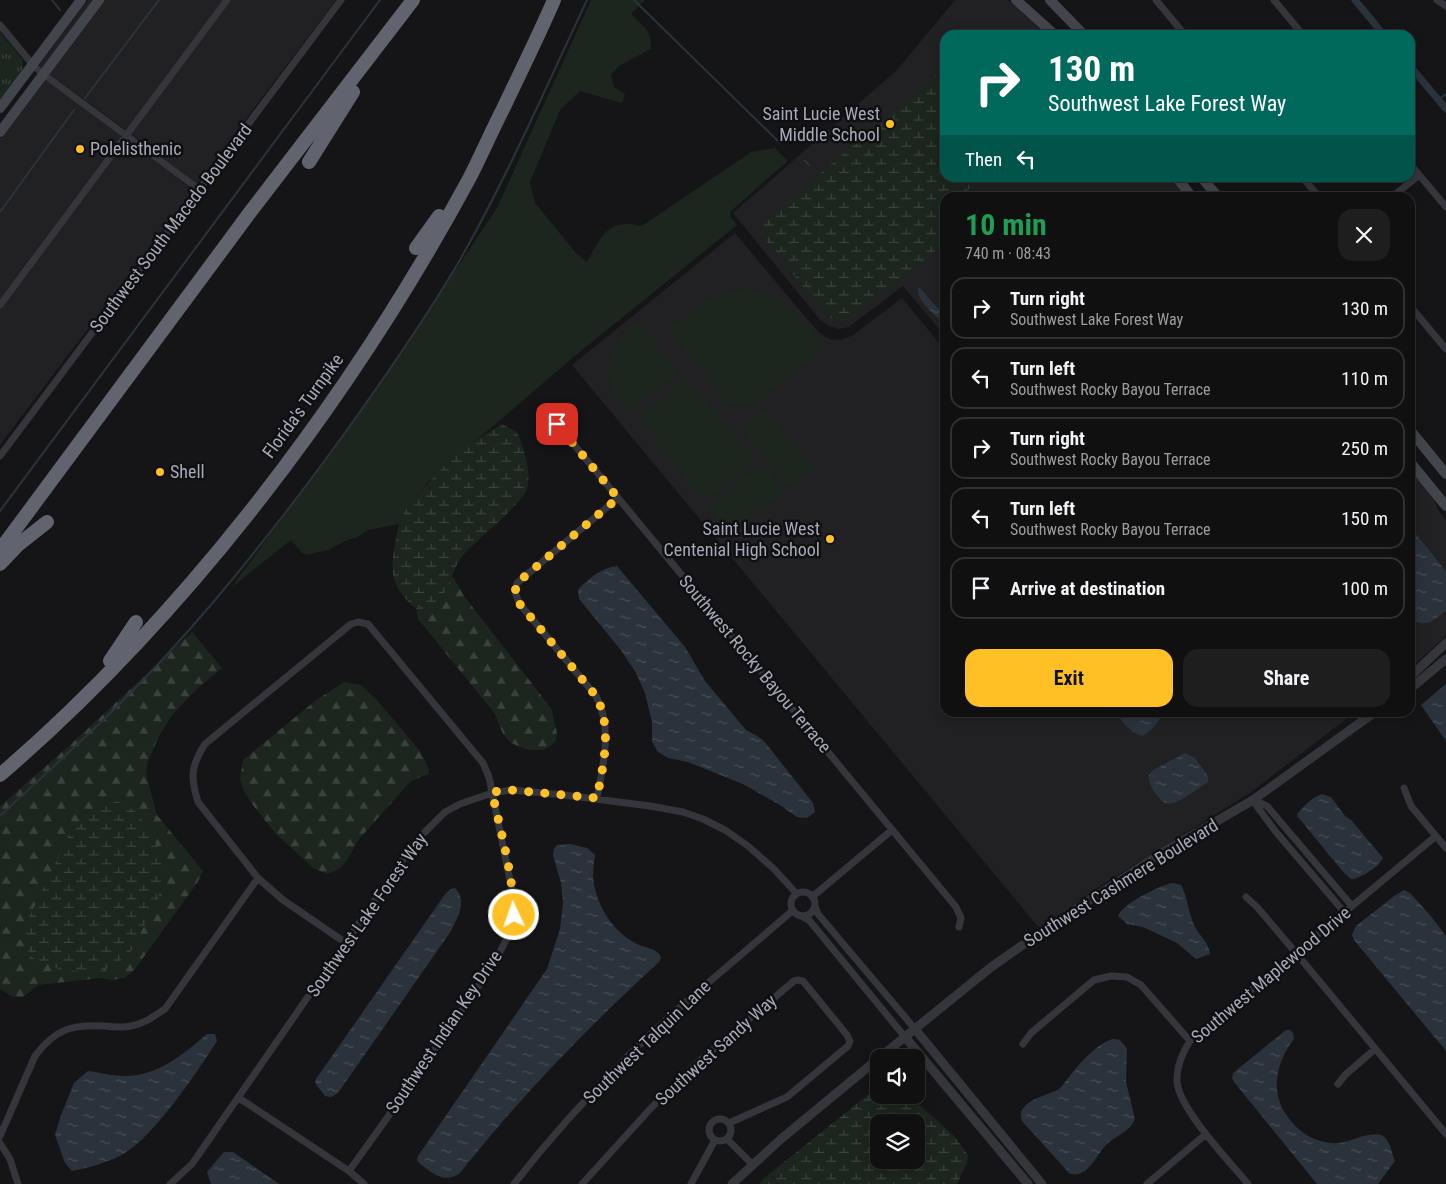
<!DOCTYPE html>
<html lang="en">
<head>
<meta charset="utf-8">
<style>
  body { margin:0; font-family:"Roboto Condensed",sans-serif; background:#1e1e1f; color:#f1f3f6; height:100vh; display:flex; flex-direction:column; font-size:19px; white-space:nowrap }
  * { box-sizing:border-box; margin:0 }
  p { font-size:16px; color:#9c9d9f }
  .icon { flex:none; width:28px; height:28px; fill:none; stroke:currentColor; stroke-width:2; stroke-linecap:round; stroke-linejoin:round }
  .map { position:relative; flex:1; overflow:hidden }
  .drawer { position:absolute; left:940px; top:192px; width:475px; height:525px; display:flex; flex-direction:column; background:#101011; border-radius:15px; box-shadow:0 2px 12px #0003,0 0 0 1px #303031 }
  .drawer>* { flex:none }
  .top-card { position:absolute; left:940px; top:30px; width:475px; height:152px; border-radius:15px; box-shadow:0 2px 12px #0003,0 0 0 1px #303031; background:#00695c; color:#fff; overflow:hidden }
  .tools { position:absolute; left:870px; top:1049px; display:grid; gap:10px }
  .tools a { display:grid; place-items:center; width:55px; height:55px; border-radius:10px; background:#101011; box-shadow:0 2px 12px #0003,0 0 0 1px #303031; font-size:25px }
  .pin { position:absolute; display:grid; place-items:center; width:42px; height:42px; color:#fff; margin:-21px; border-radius:10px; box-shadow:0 2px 8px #0006 }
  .me { position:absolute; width:55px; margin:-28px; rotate:357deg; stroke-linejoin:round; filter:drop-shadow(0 0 4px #0008) }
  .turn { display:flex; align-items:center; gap:18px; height:105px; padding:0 25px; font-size:22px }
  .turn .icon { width:65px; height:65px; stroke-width:2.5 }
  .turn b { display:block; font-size:35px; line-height:42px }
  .then { display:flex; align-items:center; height:48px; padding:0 25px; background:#0003; gap:10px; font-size:19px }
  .round { display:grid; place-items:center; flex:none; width:52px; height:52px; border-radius:15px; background:#1e1e1f }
  .headline { display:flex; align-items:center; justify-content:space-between; height:85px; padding:0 25px }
  h1 { font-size:30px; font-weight:700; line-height:38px; color:#1e9e55 }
  .button { display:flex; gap:10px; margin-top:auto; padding:10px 25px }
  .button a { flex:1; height:58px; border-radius:15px; background:#ffc025; color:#111; font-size:20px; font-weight:700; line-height:58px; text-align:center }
  .button a+a { background:#1e1e1f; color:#f1f3f6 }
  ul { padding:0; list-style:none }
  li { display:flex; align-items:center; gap:15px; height:62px; margin:0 10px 8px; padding:0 15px; border:2px solid #303031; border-radius:15px }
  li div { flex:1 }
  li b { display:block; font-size:19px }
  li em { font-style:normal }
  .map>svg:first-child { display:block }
  .built { fill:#212124 }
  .grass { fill:#1c251e }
  .forest { fill:url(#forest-firs) }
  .wetland { fill:url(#wetland-marsh); fill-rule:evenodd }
  .park { fill:url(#park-tufts) }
  .water { fill:url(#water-ripples) }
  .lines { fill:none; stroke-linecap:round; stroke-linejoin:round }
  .stream { stroke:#2a333c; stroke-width:2 }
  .canal { stroke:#2a333c; stroke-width:7 }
  .minor { stroke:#35363c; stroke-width:7 }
  .tertiary { stroke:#35363c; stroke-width:9 }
  .secondary { stroke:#43454c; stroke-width:10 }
  .motorway { stroke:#61646e; stroke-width:14 }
  .route { stroke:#ffc025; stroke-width:9; stroke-dasharray:0 16.2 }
  .poi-dot { fill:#ffc025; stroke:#101012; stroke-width:2 }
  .labels { text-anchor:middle; stroke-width:5; stroke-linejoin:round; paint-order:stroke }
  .poi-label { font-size:18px; fill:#a6aab8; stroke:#101012; text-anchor:end }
  .street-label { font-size:18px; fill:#a6aab8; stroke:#101012 }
</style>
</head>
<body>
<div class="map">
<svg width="1446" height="1184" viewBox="0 0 1446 1184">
  <defs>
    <pattern id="forest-firs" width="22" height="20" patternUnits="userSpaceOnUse" patternTransform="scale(1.25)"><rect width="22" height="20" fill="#1c251e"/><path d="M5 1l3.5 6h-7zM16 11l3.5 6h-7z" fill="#3a423d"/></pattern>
    <pattern id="wetland-marsh" width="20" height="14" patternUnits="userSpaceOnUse" patternTransform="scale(1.25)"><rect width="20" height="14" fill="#1c251e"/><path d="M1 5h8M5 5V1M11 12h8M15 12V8" fill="none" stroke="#3a423d"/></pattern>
    <pattern id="park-tufts" width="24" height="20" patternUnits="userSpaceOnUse" patternTransform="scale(1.25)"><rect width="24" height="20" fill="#1c251e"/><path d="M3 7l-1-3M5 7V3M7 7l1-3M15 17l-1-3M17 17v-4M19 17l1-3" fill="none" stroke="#3a423d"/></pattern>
    <pattern id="water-ripples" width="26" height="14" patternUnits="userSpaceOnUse" patternTransform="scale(1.25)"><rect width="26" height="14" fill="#2a333c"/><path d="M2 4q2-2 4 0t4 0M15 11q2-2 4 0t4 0" fill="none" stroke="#464e56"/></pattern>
  </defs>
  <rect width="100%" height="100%" fill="#151517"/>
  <!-- built -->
  <path class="built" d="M88,0H95L43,69L39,65Z
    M103,0H223L126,130L48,73Z
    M231,0H336L197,184L131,134Z
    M955,0H1008L1047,35H945V178H1171L1187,197L945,198V336L903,286L849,327L839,329L829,326L820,320L733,213L897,70Z
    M44,79L121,136L0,299V138Z
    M127,140L193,190L0,445V310Z
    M735,233L808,320L820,333L830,339L841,340L853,335L902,298L945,350V712L1354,713L1250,793L1102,885L1040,929L572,365Z
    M1410,468L1433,497L1438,510L1446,520V635L1410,669Z"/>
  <!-- grass -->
  <path class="grass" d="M591,0H645L631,14C643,27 652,29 651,49L619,66L611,75L614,87L625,94L622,103L580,91L560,110L530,182L535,203L576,253L587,262C602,236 607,218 642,226L751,152L775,148L788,161L730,212V216L737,225L571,359L428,482L403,515L399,524L368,530L356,538L347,540L328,550L307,555L302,553L291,540L231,588L319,468L396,359L497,208Z
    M750,288C789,299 801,319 827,347L751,407L728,404L667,329C698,308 709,291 750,288Z
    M637,320L677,368L676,374L628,414C597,381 605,348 637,320Z
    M687,378L754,458L751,465L712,496L708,497L698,496L640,420L642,414Z
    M765,409L813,468L789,487L741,429Z
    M763,463L785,491L730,535L708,508Z"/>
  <!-- forest -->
  <path class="forest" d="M452,575L464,596L551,708L557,733L556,740L552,745L543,750H528L511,743L503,734L495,714L418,619L416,608L427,606L445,591Z
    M192,632L222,668L197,689L172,715L158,738L148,761L146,774L157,815L203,871L197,883L135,969L125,978L112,980L100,978L38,985L23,997H13L0,989V806L70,745Z
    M344,682L361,685L376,699L420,751L428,767L429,774L411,781L359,839L346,862L338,870L327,874L313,868L276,834L252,804L244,791L240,779L243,760L315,701Z"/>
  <!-- wetland -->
  <path class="wetland" d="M945,68V178H983L961,195L960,197L945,198V243L850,320H840L830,318L816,303L761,234L759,228L771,215Z
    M502,424L517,432C524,448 533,475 526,492C524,496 519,500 516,504C501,522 482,535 466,552C444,575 456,603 415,608C391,586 390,574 395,543C397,534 398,526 402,517C405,510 410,504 415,499C438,468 469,443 502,424Z
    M117,801L135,811L153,833L164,866L159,897L132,950L116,965L98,972L61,970L29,956L24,928L69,835L96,806Z
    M879,1086V1095H909L955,1137L968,1155L967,1163L957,1184H759L763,1179ZM916,1122V1160H879V1122Z"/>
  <!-- park -->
  <path class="park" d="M0,32L22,59C27,73 8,91 0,101Z"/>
  <!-- water -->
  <path class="water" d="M918,288H920L943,314L944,319L941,321C933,314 916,299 918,288Z
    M1410,527L1446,571V610C1434,621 1425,629 1410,618Z
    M617,566L685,647L705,681L746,730L757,736L764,741L813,803L815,812L807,818L797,817L780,805L743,784L688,762L668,758L657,751L652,741V722L645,693L635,671L620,649L579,599L578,590C589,578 601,568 617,566Z
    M1446,684V741L1421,705Z
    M1116,713H1161C1161,722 1151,730 1143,736C1130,733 1124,723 1116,713Z
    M1185,753L1195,758L1208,776V782C1200,787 1177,805 1168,804C1163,803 1159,798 1156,794C1152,788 1148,782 1149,775L1153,770Z
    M1322,794L1331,797L1345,816L1351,820L1383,858C1378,868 1364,875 1354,879H1351L1344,873L1298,817L1297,814C1303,806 1313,797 1322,794Z
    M570,844L587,848L595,855C594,862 593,869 593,875C594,902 612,931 635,943C643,948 659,948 661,958L659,962C587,1028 520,1097 460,1173C444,1184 434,1174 420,1164L417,1160L418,1156L547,969L560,929L563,902L561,883L553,855L554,849L557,845Z
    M1173,883L1181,885C1188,898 1188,913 1195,927C1200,937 1209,942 1210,954L1196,959L1177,943L1143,927L1127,924L1118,916C1122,904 1160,885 1173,883Z
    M455,888C468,901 457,918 451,931L338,1093L331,1097L325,1096L315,1083L316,1079L446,893L451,889Z
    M1404,890L1410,893L1430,915L1446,936V1051L1354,940L1352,935L1356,926L1394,896Z
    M1286,1030H1290L1293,1033L1294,1039C1275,1064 1269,1094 1290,1120C1300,1133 1315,1142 1332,1143C1348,1145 1365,1131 1381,1135C1390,1138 1392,1154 1395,1161L1378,1184H1317L1234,1082L1232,1078L1233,1073Z
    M207,1034H215L217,1041C197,1072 154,1137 123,1154C110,1162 87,1168 72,1171L65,1163L55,1135L61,1115L74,1083L88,1071C99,1072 111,1076 123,1076C156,1077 183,1055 207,1034Z
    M1113,1039L1120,1040L1127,1049L1126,1082L1135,1119C1129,1133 1116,1135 1106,1145C1097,1154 1091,1171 1078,1174C1077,1175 1072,1174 1070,1174L1022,1121C1014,1101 1048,1096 1059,1089C1063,1086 1066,1080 1069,1077C1080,1063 1096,1044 1113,1039Z
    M224,1152H233L279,1184H211L207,1172Z"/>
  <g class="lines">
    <!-- stream -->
    <path class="stream" d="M52,0L60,10
      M634,0L780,143
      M85,98L159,0
      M1438,100L1446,94
      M805,161L809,165
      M0,212L74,110
      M0,511L380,0
      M0,816C58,762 119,708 172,649C235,580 292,506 347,430C385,377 423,322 457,265C506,180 545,89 587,0"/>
    <!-- canal -->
    <path class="canal" d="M1355,0L1384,35
      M1410,66L1446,109"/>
    <!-- minor -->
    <path class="minor" d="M1156,0L1185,35
      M1274,0L1303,35
      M1437,0L1446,6
      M0,25L33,65L43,74L200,190
      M1410,164L1446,207
      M1303,178L1320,198
      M1391,198L1419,175
      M0,305L227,0
      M1410,306L1446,349
      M540,419L557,424L956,907L961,918L959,927
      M0,456L341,0
      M1404,788L1411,806L1446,848
      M597,798C603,765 613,728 596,696L519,603L515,592L517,583L618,498
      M1253,800L1267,806L1352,906
      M1253,801L1276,832L1345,913
      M791 904a12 12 0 1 1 24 0a12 12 0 1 1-24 0Z
      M812,897L892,830
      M1246,897L1257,907L1296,953L1446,1134
      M815,907L818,914L915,1029
      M803,917L809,920L905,1037
      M346,943L283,900L258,878L198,802C190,777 191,766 205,744L351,624L358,622L368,624L483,763L489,777L513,895L514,915L506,940L495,962L387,1118L349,1171
      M1023,1044L1031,1033L1094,980L1111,976L1127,977L1141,985L1190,1041
      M1338,1084L1345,1075L1375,1049
      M239,1098L349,1171L364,1184
      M709 1130a11 11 0 1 1 22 0a11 11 0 1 1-22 0Z
      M0,1136L35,1056C55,1029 72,1024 104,1026C113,1027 123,1028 131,1026C144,1024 154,1016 165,1009L258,878
      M727,1139L752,1164
      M0,1143L10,1159L18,1184
      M170,1184L192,1164L416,841L445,812L460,804L492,793L511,790L564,795L650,806L683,812L703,819L725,830L748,846L774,869L796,893
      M514,1184C549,1139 587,1097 627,1057C679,1005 737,959 792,911
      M582,1184L652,1107L696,1064L794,981L798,980L803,981L847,1035L850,1041L848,1046L787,1097L729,1123
      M691,1184L715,1140
      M1147,1184L1206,1134
      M1248,1184C1230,1162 1178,1108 1177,1081C1177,1065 1182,1054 1190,1041L1436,836"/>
    <!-- tertiary -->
    <path class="tertiary" d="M1410,677L1446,643
      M1410,689L1446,659
      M915,1029L1042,1184
      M905,1037L1028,1184
      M879,1058L990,968L1047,928L1162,853L1253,800L1375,712
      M732,1184L781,1139L879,1058"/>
    <!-- secondary -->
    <path class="secondary" d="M1016,0L1055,35
      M1050,0L1084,35
      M0,108L81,0
      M0,132L99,0
      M1177,178L1193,198
      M1202,178L1219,198
      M1410,430L1446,474
      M1410,462L1446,506"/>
    <!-- motorway -->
    <path class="motorway" d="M309,162L353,92
      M416,248L439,216
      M0,550L251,211L413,0
      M0,564L18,545L47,522
      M110,661L136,622
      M0,775C188,613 351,397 469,179C481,156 491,132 503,109C520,73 538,37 554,0"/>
  </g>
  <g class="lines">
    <!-- route -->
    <path class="route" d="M514,915C513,874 501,833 492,792L511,790L597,798C603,765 613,728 596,696L519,603L515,592L517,583L618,498L557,424"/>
  </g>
  <!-- markers -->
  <g class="poi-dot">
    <circle cx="890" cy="124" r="5"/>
    <circle cx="80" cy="149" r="5"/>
    <circle cx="160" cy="472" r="5"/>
    <circle cx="830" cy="539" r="5"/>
  </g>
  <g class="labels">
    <!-- poi labels -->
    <g class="poi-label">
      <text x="880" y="120">Saint Lucie West<tspan x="880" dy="21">Middle School</tspan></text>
      <text x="90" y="155" text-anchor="start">Polelisthenic</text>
      <text x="170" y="478" text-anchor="start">Shell</text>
      <text x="820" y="535">Saint Lucie West<tspan x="820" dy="21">Centenial High School</tspan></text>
    </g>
    <!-- street labels -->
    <g class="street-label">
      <text transform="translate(171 228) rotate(-53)" y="6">Southwest South Macedo Boulevard</text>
      <text transform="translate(303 406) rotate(-54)" y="6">Florida's Turnpike</text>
      <text transform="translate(755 664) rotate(50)" y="6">Southwest Rocky Bayou Terrace</text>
      <text transform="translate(1121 883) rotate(-32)" y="6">Southwest Cashmere Boulevard</text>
      <text transform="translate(367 915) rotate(-55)" y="6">Southwest Lake Forest Way</text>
      <text transform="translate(1271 975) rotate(-40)" y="6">Southwest Maplewood Drive</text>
      <text transform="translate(444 1032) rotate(-56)" y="6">Southwest Indian Key Drive</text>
      <text transform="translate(647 1042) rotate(-44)" y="6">Southwest Talquin Lane</text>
      <text transform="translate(716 1050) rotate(-42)" y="6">Southwest Sandy Way</text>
    </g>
  </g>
</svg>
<div class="tools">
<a><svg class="icon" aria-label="sound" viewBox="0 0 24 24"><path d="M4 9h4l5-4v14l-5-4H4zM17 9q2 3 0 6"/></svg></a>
<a><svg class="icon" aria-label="layers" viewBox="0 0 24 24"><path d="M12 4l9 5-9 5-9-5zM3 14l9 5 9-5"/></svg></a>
</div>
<div class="pin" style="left:557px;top:424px;background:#d93025"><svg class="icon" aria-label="arrive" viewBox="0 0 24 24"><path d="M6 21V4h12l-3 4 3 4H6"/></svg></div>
<svg class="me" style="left:514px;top:915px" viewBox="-20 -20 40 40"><circle r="17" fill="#ffc025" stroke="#fff" stroke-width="3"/><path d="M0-11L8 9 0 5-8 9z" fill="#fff"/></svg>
<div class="top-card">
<div class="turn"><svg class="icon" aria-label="right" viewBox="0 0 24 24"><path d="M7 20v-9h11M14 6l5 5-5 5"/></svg><div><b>130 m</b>Southwest Lake Forest Way</div></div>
<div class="then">Then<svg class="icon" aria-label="left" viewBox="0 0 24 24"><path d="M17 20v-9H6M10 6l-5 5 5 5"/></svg></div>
</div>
<section class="drawer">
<div class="headline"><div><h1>10 min</h1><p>740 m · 08:43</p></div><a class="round"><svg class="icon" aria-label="close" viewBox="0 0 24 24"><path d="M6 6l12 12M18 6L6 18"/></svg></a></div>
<ul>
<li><svg class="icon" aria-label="right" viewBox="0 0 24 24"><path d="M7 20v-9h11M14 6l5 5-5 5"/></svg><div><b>Turn right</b><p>Southwest Lake Forest Way</p></div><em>130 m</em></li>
<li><svg class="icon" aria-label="left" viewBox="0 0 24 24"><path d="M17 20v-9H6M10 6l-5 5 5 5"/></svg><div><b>Turn left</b><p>Southwest Rocky Bayou Terrace</p></div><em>110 m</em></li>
<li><svg class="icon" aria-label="right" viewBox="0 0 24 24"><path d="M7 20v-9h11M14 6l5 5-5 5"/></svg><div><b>Turn right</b><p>Southwest Rocky Bayou Terrace</p></div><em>250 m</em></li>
<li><svg class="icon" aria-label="left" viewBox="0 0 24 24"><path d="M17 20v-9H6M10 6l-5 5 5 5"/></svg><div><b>Turn left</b><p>Southwest Rocky Bayou Terrace</p></div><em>150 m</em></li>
<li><svg class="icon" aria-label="arrive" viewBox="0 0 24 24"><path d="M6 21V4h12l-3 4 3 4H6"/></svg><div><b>Arrive at destination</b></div><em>100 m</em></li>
</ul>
<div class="button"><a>Exit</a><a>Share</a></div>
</section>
</div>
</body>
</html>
